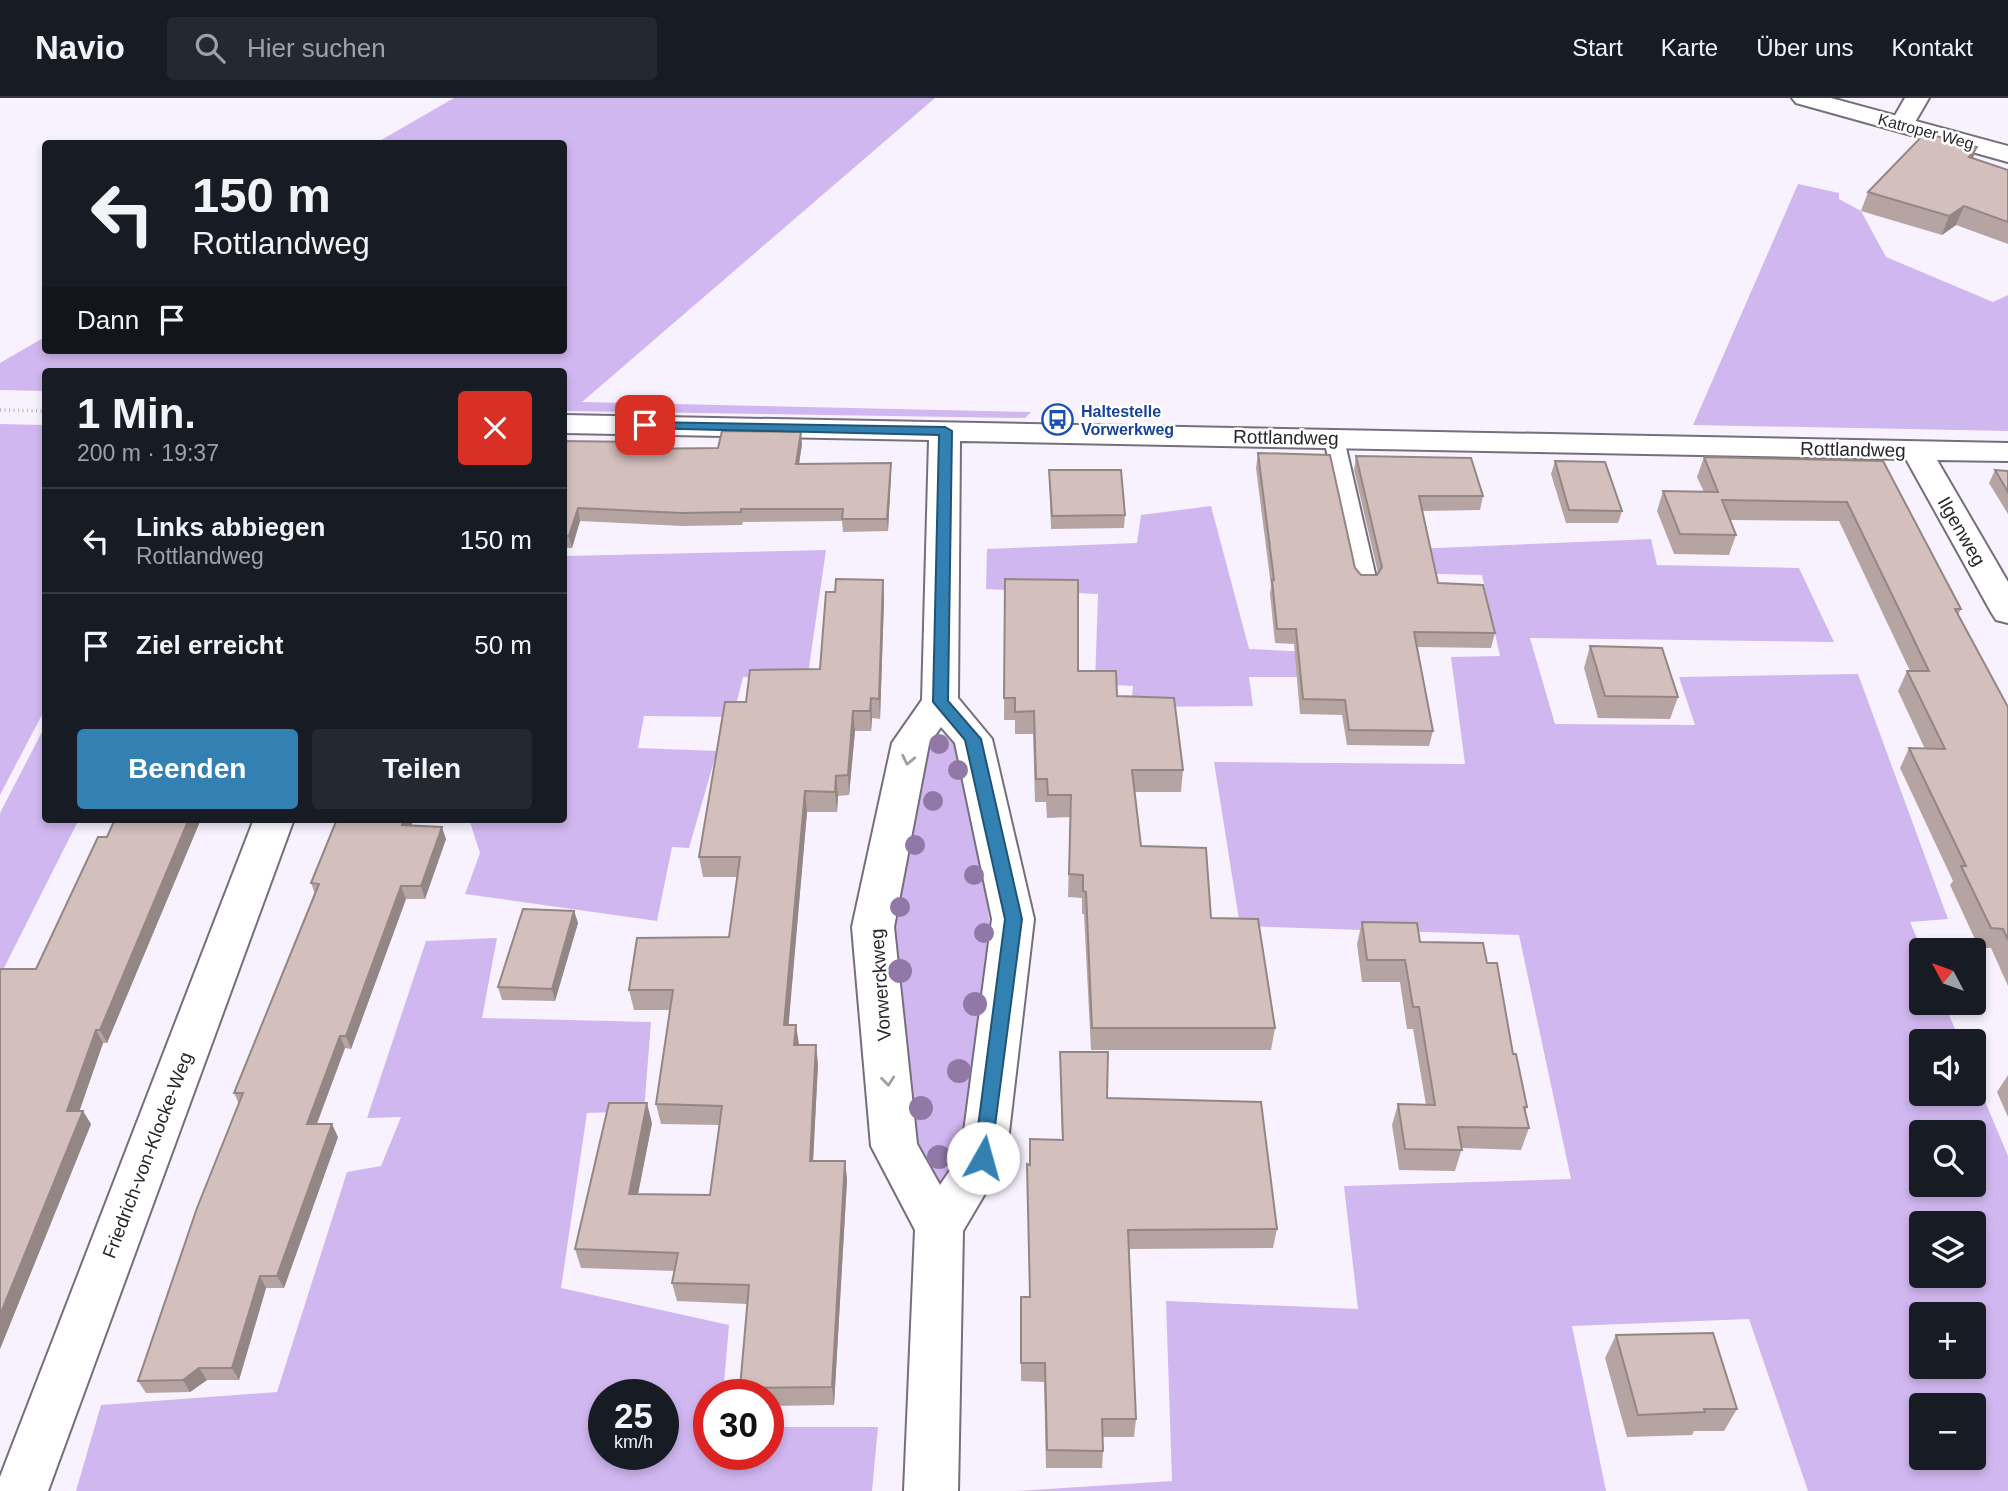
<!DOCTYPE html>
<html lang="de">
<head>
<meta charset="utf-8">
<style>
  body { margin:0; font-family:Arial,sans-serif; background:#242831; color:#f1f3f6; height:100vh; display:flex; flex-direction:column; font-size:26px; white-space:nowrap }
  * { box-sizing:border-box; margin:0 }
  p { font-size:23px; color:#9ea1a6 }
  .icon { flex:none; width:38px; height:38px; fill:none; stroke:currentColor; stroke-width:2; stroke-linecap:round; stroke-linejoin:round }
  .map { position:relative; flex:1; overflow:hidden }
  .panel { position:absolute; left:42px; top:270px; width:525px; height:455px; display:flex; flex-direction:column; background:#171b24; border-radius:7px; box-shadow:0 4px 10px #0003 }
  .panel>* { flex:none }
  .guide { position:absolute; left:42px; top:42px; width:525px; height:214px; border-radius:7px; box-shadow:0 4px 10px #0003; background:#171b24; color:#f1f3f6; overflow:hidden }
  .needle { width:46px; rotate:311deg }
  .fabs { position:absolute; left:1909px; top:840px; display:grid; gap:14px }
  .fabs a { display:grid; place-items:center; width:77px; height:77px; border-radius:7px; background:#171b24; box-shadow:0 4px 10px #0003; font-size:35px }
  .speed { position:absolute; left:588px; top:1281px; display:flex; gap:14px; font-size:35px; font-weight:700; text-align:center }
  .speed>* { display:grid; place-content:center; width:91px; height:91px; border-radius:50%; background:#171b24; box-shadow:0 4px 10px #0003; line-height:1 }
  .speed small { font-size:18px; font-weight:400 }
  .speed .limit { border:10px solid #d22; background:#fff; color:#111 }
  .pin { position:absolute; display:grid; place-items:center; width:60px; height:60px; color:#fff; margin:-30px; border-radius:14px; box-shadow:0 4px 10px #0006 }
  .me { position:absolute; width:77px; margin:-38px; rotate:7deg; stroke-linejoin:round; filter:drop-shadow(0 0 5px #0008) }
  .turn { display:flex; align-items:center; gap:24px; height:147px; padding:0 35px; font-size:32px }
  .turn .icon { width:91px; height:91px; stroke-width:2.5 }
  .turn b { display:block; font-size:49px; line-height:60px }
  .then { display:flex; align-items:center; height:66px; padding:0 35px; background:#0003; gap:14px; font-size:26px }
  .round { display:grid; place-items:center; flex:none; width:74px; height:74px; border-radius:7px; background:#242831 }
  .head { display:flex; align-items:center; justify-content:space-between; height:119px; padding:0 35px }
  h1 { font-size:42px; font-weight:700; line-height:52px }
  .primary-button { display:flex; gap:14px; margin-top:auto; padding:14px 35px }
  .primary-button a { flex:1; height:80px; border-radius:7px; background:#3381b3; color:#fff; font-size:28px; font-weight:700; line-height:80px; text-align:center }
  .primary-button a+a { background:#242831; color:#f1f3f6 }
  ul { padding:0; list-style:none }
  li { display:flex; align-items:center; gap:21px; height:105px; padding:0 35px; border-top:2px solid #363941 }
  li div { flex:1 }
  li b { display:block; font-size:26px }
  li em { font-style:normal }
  header { display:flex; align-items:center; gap:42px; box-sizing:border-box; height:98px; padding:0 35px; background:#171b24; border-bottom:2px solid #363941 }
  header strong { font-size:33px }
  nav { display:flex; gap:38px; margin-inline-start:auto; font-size:24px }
  .search { width:490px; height:63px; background:#242831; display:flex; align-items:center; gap:18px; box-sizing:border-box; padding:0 24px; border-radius:7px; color:#9ea1a6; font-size:26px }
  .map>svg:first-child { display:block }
  .green { fill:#d1b7f0; fill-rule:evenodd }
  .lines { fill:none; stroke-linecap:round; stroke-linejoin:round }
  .service-casing { stroke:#756f7d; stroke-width:4 }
  .minor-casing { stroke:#756f7d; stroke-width:4 }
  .tertiary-casing { stroke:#756f7d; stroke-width:4 }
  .path { stroke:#b8b3be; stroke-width:3.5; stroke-dasharray:1 3.5; stroke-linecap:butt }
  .service { fill:#fff; fill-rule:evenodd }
  .minor { fill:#fff; fill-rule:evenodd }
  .tertiary { fill:#fff; fill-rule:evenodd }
  .tree { fill:#9178a7 }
  .wall { fill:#b5a4a2 }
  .shaded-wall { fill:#948684 }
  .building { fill:#d3bfbc; stroke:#948684; stroke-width:2 }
  .oneway { stroke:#9f9ea0 }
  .route { fill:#3381b3; stroke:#215474; stroke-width:2 }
  .labels { text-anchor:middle; stroke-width:5; stroke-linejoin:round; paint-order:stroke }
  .far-street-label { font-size:16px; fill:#29272d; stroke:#fff }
  .far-transit-label { font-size:16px; font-weight:bold; fill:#164399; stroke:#fff; text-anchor:start }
  .street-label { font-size:19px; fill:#29272d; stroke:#fff }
</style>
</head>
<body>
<header>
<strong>Navio</strong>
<div class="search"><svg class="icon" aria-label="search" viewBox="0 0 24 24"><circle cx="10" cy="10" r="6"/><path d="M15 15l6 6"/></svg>Hier suchen</div>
<nav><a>Start</a><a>Karte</a><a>Über uns</a><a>Kontakt</a></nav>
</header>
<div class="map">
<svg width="2008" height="1393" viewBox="0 0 2008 1393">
  <rect width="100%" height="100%" fill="#f8f2ff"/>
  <!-- green -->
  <path class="green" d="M454,0H935L582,304L1031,314L1025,320L564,313V273H46L45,293L0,292V265L45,239L46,252H564V46L376,45Z
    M1798,86L1839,95V101L1861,113L1886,159L1993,204L2008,197V333L1693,327Z
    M0,326L45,327V611L0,697Z
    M1211,408L1249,551L1372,557L1377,579H1249L1253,608L1131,609L1133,588L1095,586L1098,496L986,491L987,451L1137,445L1141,417Z
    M1651,441L1657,467L1799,470L1834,544L1530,540L1555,626L1695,627L1679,579L1858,576L1948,821L1910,824L1922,852V905H1944L1960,943H1922V996H1974V977L2008,1058V1393H1808L1749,1221L1572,1228L1606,1393H1017L1172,1383L1166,1203L1358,1211L1344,1088L1571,1081L1519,837L1240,828L1214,664L1465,666L1451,559L1500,558L1482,477L1397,475L1390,452ZM1922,1034H1974V1087H1922ZM1922,1125H1974V1178H1922ZM1922,1216H1974V1269H1922ZM1922,1307H1974V1360H1922Z
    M826,452L807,583L743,579L733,619L644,618L638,650L717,653L689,750L672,749L657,823L465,796L480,755L469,721H564V458Z
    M45,628L46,721H79L0,878V715Z
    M951,636L960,643L985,787L992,846L959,1073L945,1085L928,1083L914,1069L888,829L921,651L932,638Z
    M497,840L482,920L651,924L644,1013L587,1015L561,1190L729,1227L723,1297H709V1356H768V1329H878L872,1393H76L101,1307L277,1294L347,1074L381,1068L401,1019L367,1020L426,843ZM604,1297H663V1356H604Z"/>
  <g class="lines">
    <defs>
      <path id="service" d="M1334,335L1341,337L1344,341L1377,484L1374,489H1358L1355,484L1324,341L1327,337Z"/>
      <path id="minor" d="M1905,0H1929L1911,31L1902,33L1893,31L1890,26Z
        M564,317L2008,345V363L1937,362L2008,484V525L1996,522L1991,514L1906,361L960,343L958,600L992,641L1034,821L1006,1060L963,1133L958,1393H904L915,1132L871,1048L852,829L892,645L922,602L929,342L564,335ZM941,629L955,645L992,821L961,1056L940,1087L917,1046L894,829L929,646Z
        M254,721H294L48,1393H0V1379Z"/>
      <path id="tertiary" d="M1792,0H1831L2008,48V64L1796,5Z"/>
    </defs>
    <!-- service casing -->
    <use href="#service" class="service-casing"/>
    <!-- minor casing -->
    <use href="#minor" class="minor-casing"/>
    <!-- tertiary casing -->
    <use href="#tertiary" class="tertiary-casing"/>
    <!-- path -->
    <path class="path" d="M0,312L46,313"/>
    <!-- service -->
    <use href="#service" class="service"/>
    <!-- minor -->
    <use href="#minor" class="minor"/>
    <!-- tertiary -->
    <use href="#tertiary" class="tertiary"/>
  </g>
  <!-- trees -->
  <g class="tree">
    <circle cx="939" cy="646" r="10"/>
    <circle cx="958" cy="672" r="10"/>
    <circle cx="933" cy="703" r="10"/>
    <circle cx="915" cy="747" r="10"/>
    <circle cx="974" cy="777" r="10"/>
    <circle cx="900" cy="809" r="10"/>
    <circle cx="984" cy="835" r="10"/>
    <circle cx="900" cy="873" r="12"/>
    <circle cx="975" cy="906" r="12"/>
    <circle cx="959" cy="973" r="12"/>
    <circle cx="921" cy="1010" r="12"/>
    <circle cx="939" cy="1059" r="12"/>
  </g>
  <!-- wall -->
  <path class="wall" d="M1973,60L2008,72V146L1956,127L1942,137L1861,113L1868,94Z
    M564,343L637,351L718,350L802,346L799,366L891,377L888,433L843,434L842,423L743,424L742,427L683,428L580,423L572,450H564Z
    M1258,355L1361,477H1377L1378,475L1354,372L1356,358L1483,398L1480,412L1423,413L1438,485L1495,535L1491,550L1417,549L1433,633L1429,648L1347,647L1342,617L1300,616L1294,546L1275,545L1270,496L1271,488L1256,370Z
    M1704,359L1883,363L1961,511L1958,517L2008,609V888L1991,850H1979L1950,787L1953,783L1900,670L1909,650L1925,651L1898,593L1907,573H1910L1839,423L1730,422L1736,437L1729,457L1674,456L1657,413L1663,393L1704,394L1697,379Z
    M1555,363L1622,413L1618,425H1566L1551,376Z
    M1049,372L1125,417L1124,430L1051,431Z
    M1995,372L2008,373V416L1989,385Z
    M1005,481L1078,573L1117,598L1183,672L1181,694H1135L1141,748L1211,820L1275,930L1271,952H1091L1084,816H1082V800L1068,799L1070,719L1047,720L1046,704H1035L1033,636H1015V622H1004Z
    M883,482L884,502L880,621L872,620L871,633H855L849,697L838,698L837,714H807L788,927L799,947L818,966L813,1063H845L847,1082L834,1307L768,1308V1297H741L740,1290L747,1206L677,1203L672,1185L675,1173L581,1170L575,1151L652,1025L638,1096L710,1097L720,1027L661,1026L656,1006L670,912H634L629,892L729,839L737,779H703L699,759L746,604L820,571L835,494Z
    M1590,548L1678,599L1670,621L1598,620L1584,570Z
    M115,721H201L107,945H103L79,1013L91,1026L0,1251V873L36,871L107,739Z
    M337,721H414L411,728L446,741L425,801H406L351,951L345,950L317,1026L338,1039L284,1190H266L239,1282H207L190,1294L146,1295L138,1283L239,1006L234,995L315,796L311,785Z
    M574,813L578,825L555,903L502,902L498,889Z
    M1362,824L1487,865L1513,956L1527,1009L1525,1014L1529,1030L1521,1052L1462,1050L1455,1073L1399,1072L1392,1027L1398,1006L1426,1007L1413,931H1407L1400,884H1362L1357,846Z
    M1060,954L1107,1000L1277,1131L1273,1150L1129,1151L1136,1321L1134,1339H1103V1353L1102,1370H1046L1044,1284L1021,1283V1199H1030L1027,1066L1030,1067L1062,1042L1060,974Z
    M2008,977V1019L1997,994Z
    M1616,1237L1737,1311L1724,1333H1694L1692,1337L1627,1339L1605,1260Z"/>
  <!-- shaded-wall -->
  <path class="shaded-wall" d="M1977,49L1970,68L1969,59Z
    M1964,108L1956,127L1942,137L1949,118Z
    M801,334L802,346L797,378L796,366Z
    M891,365V377L888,433L887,421Z
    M578,410L580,423L572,450L569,438Z
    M883,482L884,502L880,621L879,601Z
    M871,600L872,620L871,633L870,613Z
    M853,613L855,633L849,697L848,677Z
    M836,678L838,698L837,714L835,694Z
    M805,693L807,714L787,946L784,927Z
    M189,721H201L107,945L100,932Z
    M404,721H414L406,740L402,727Z
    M442,729L446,741L425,801L421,788Z
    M401,788L406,801L351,951L346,938Z
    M574,813L578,825L555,903L552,891Z
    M796,927L799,946L794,947Z
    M96,932L103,945L75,1026L67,1013Z
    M340,938L345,950L312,1038L307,1026Z
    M816,947L818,966L812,1082L810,1063Z
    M647,1005L652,1025L634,1116L629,1096Z
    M83,1013L91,1026L0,1251V1217Z
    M332,1026L338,1039L284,1190L277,1178Z
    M845,1063L847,1082L834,1307L832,1289Z
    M260,1178L266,1190L239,1282L232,1270Z
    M199,1270L207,1282L190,1294L183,1282Z"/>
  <!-- building -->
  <path class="building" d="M1925,35L1977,49L1969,59L2008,72V124L1964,108L1949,118L1868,94Z
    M722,333L801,334L796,366L891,365L887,421H842L843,411H741V414L681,415L578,410L569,438H564V343L636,344L634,351L718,350Z
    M1258,355L1330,357L1355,470L1361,477H1377L1382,469L1356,358L1471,360L1483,398H1419L1438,485L1483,487L1495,535L1414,534L1433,633L1349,632L1345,602L1303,601L1296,531H1277L1272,482H1274Z
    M1704,359L1883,363L1961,511H1955L2008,609V842L2003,831L1991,830L1961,768H1966L1909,650L1945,651L1907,573H1929L1847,404L1722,402L1736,437L1680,436L1663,393L1718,394Z
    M1555,363L1605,364L1622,413L1569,412Z
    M1049,372H1121L1125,417L1052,418Z
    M1995,372L2008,373V394Z
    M836,481L883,482L879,601L871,600L870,613H853L848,677L836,678L835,694L805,693L784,927H796L794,947H816L810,1063H845L832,1289L740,1290L749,1187L672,1185L678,1155L575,1151L609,1005H647L629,1096L710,1097L722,1008L656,1006L673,892H629L637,840L729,839L740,759H699L725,604H746L750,572L820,571L826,494H835Z
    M1005,481L1078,482V573H1116L1117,598L1174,600L1183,672H1132L1141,748L1206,750L1211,820L1258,821L1275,930H1092L1086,794L1083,793V777L1069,776L1071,697H1048L1047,681H1036L1034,613L1015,614V600H1004Z
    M1590,548L1662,550L1678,599L1605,598Z
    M115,721H189L100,932H96L67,1013H83L0,1217V873L1,871H36L98,739H107Z
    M337,721H404L402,727L442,729L421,788H401L346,938H340L307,1026H332L277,1178H260L232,1270H199L183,1282L138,1283L197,1110L243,995H234L319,786L311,785Z
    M523,811L574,813L552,891L498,889Z
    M1362,824L1417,825L1420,844L1483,845L1487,865H1497L1513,956H1516L1527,1009H1524L1529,1030L1458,1029L1462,1052L1405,1051L1398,1006L1435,1007L1419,909H1413L1405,862H1367Z
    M1060,954H1108L1107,1000L1261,1004L1277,1131L1128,1132L1136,1321H1102L1103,1353L1047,1352L1045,1265H1021V1199H1030L1027,1066L1030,1067V1041L1063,1042Z
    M1713,1235L1737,1311H1704L1705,1314L1638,1317L1616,1237Z"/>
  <!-- one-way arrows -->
  <defs><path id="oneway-chevron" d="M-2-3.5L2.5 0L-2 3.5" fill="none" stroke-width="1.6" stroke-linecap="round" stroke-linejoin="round" transform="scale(1.75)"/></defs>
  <g class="oneway">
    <use href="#oneway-chevron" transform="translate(908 662) rotate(102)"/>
    <use href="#oneway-chevron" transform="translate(888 983) rotate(84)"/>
  </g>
  <!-- route -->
  <path class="route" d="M645,324L945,329L952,333L948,603L981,641L1022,821L990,1066L983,1068L976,1066L974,1060L1005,821L965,642L933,604L939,337L641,330V325Z"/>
  <!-- icons -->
  <defs>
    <symbol id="bus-ring" viewBox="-11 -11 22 22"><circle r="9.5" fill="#fff" stroke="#1a4fb4" stroke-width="1.5"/><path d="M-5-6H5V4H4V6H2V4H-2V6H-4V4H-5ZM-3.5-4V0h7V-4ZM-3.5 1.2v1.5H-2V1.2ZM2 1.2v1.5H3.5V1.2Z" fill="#1a4fb4"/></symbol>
  </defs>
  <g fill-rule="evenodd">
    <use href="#bus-ring" x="1040" y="304" width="35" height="35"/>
  </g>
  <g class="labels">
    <!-- far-street labels -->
    <g class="far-street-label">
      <text transform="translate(1926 33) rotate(15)" y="6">Katroper Weg</text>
    </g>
    <!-- far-transit labels -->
    <g class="far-transit-label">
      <text x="1081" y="319">Haltestelle<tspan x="1081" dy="18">Vorwerkweg</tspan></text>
    </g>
    <!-- street labels -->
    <g class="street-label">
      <text transform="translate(1286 339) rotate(1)" y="7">Rottlandweg</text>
      <text transform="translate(1853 351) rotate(1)" y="7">Rottlandweg</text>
      <text transform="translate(1962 433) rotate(60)" y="7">Ilgenweg</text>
      <text transform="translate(880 887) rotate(-94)" y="7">Vorwerckweg</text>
      <text transform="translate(147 1057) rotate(-69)" y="7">Friedrich-von-Klocke-Weg</text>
    </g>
  </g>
</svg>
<div class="fabs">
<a><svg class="needle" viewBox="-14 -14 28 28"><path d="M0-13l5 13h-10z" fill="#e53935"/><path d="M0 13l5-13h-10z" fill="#9ea1a6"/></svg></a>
<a><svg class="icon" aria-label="sound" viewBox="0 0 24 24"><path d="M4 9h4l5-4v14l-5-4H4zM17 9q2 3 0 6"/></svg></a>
<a><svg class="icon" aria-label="search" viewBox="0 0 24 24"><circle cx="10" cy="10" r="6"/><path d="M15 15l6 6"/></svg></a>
<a><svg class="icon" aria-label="layers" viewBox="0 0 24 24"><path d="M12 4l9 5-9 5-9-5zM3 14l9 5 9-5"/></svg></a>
<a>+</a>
<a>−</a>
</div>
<div class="speed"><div>25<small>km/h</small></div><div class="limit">30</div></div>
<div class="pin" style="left:645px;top:327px;background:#d93025"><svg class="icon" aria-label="arrive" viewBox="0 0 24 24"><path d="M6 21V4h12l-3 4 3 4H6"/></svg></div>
<svg class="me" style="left:983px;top:1060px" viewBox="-20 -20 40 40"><circle r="19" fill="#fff"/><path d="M0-13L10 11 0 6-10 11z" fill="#3381b3"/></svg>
<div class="guide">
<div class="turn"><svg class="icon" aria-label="left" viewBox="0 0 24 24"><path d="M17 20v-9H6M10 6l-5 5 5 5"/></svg><div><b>150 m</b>Rottlandweg</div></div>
<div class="then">Dann<svg class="icon" aria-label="arrive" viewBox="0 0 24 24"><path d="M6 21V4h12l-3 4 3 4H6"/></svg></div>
</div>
<section class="panel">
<div class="head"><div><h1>1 Min.</h1><p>200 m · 19:37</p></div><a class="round" style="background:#d93025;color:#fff"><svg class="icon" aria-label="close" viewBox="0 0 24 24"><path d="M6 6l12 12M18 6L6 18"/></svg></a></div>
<ul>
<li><svg class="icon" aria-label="left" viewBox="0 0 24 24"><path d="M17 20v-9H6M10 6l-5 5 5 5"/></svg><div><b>Links abbiegen</b><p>Rottlandweg</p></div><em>150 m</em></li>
<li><svg class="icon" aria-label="arrive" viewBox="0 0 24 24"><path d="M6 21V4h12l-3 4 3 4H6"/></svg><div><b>Ziel erreicht</b></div><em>50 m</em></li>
</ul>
<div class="primary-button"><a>Beenden</a><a>Teilen</a></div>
</section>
</div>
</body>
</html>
